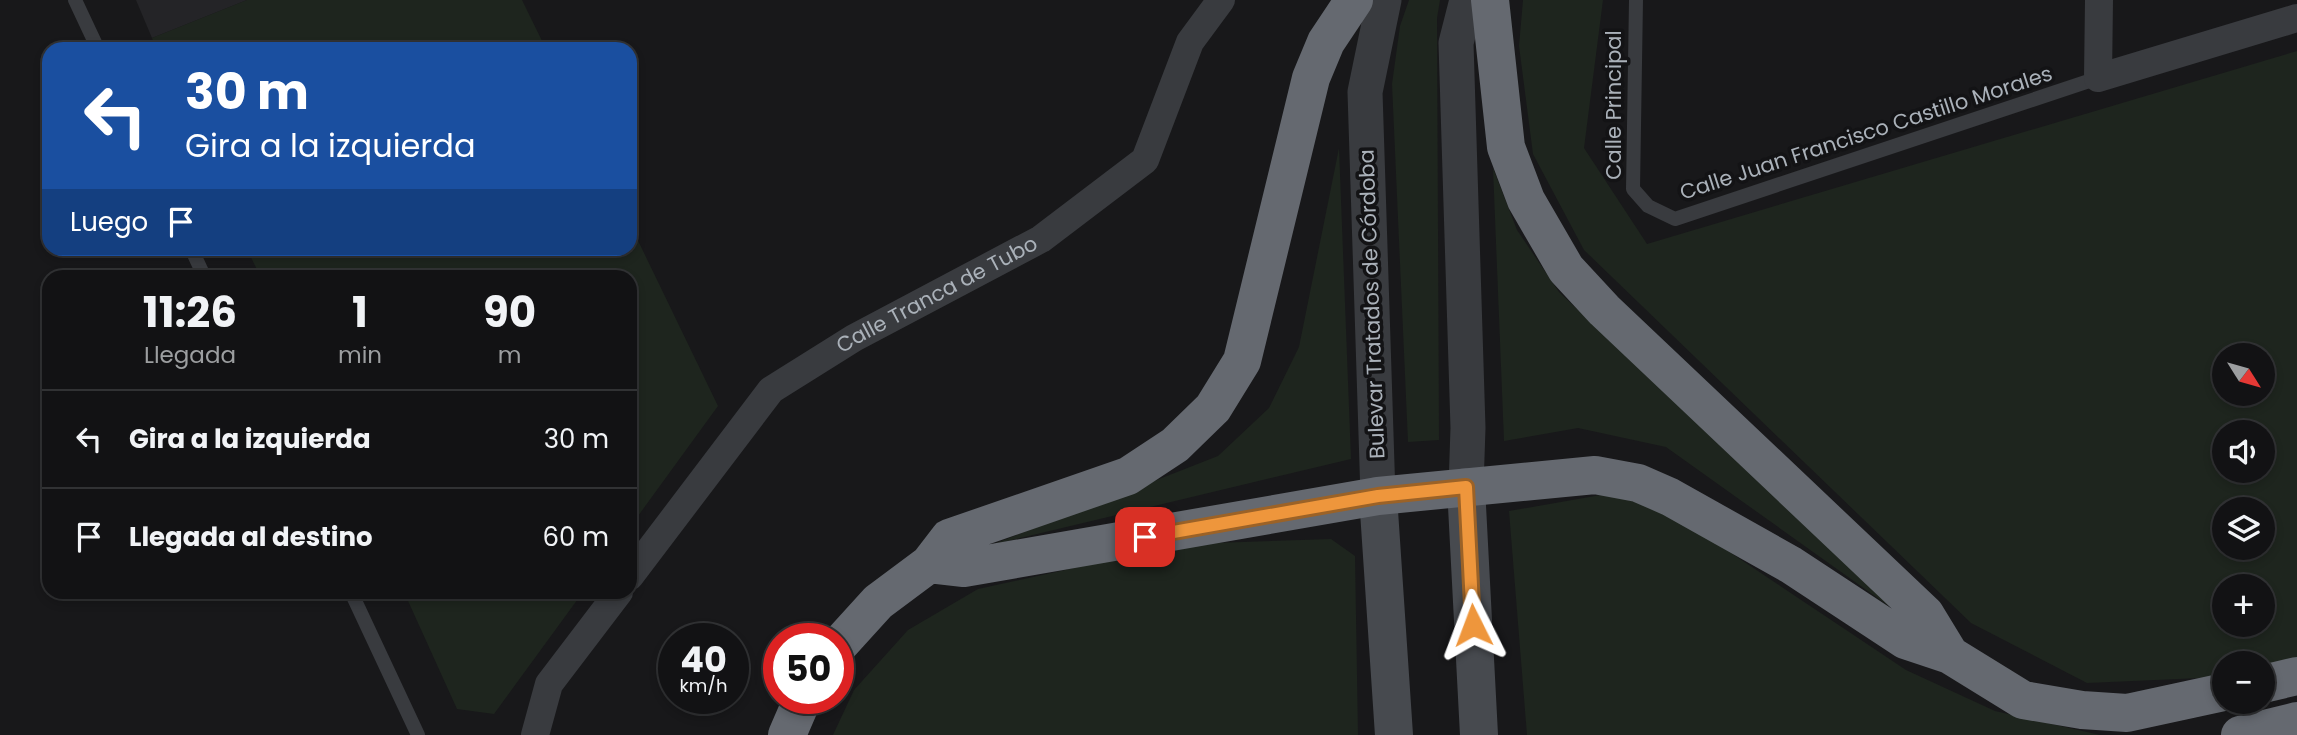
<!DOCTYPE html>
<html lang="es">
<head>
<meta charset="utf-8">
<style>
  body { margin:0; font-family:Poppins,sans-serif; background:#1f2022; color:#f1f3f6; height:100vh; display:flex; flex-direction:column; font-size:26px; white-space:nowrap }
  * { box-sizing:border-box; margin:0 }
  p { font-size:23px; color:#9c9ea0 }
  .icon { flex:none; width:38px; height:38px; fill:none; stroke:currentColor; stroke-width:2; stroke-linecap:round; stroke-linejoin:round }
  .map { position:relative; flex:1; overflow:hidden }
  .side { position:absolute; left:42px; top:270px; width:595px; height:329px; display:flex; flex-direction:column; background:#121214; border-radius:21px; box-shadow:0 4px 10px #0003,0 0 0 2px #313234 }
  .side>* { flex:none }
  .hud { position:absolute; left:42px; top:42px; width:595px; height:214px; border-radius:21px; box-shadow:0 4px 10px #0003,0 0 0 2px #313234; background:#1a4fa0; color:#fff; overflow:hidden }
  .needle { width:46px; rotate:127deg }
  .buttons { position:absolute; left:2212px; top:343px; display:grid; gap:14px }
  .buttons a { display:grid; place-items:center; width:63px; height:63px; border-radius:50%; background:#121214; box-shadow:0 4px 10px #0003,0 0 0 2px #313234; font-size:35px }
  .speed { position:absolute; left:658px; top:623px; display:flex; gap:14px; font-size:35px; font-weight:700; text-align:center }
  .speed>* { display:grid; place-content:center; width:91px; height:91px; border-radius:50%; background:#121214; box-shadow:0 4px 10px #0003,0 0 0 2px #313234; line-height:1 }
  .speed small { font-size:18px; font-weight:400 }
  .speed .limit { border:10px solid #d22; background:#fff; color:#111 }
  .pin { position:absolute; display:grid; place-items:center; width:60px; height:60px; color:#fff; margin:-30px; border-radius:14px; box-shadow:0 4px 10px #0006 }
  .me { position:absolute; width:77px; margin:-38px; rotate:357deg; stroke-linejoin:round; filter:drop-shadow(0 0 5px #0008) }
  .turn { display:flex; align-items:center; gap:24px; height:147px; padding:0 28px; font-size:32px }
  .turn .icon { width:91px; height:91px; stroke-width:2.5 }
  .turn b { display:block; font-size:49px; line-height:60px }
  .then { display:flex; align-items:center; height:66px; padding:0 28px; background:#0003; gap:14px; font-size:26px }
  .eta { display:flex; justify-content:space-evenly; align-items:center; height:119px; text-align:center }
  .eta b { font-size:42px; font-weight:700; line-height:49px }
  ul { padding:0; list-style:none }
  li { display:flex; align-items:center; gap:21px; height:98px; padding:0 28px; border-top:2px solid #313234 }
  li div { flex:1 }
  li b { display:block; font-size:26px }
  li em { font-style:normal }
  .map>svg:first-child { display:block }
  .built { fill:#242427 }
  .green { fill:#1e251e; fill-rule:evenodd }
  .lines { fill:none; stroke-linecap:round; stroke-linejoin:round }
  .service { stroke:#393b3f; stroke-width:14 }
  .minor { stroke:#393b3f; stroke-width:28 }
  .tertiary { stroke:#393b3f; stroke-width:35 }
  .secondary { stroke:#474a4f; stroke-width:38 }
  .motorway { stroke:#656970; stroke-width:38 }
  .route-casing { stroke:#9b6227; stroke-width:18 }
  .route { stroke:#ee963c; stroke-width:12 }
  .labels { text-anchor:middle; stroke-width:7; stroke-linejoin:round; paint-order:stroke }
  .street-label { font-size:21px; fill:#aab1b9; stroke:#131315 }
</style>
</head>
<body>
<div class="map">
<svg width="2297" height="735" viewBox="0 0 2297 735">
  <rect width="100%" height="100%" fill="#18181a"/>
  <!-- built -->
  <path class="built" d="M136,0H247L152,38Z"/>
  <!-- green -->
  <path class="green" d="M247,0H522L546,49H156L152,38Z
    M1409,0H1440L1437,18L1439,440L1408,442L1392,84L1400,26Z
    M1523,0H1603L1584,148L1647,244L2297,51V660L2263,668V663H2224V677L2087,683L1971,623L1584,250L1533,154L1519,46ZM2224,355H2263V394H2224ZM2224,432H2263V471H2224ZM2224,509H2263V548H2224ZM2224,586H2263V625H2224Z
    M1339,148L1351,459L991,545L1218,456L1269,408L1299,347Z
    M1493,168L1517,230L1559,292L1907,619L1666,447L1578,428L1504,441Z
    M630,224L718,406L630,527V276H260L247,249L630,248Z
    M1612,493L1674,515L1906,670L1995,711L2100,735H1527L1509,511Z
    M1331,539L1355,556L1358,735H833L854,690L908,630L978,589L1184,544Z
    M404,592H583L494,714L457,709Z"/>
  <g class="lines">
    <!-- service -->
    <path class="service" d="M75,0L98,49
      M1636,0L1633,189L1648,206L1675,219L2098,78
      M191,248L204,276
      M351,592L418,735"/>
    <!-- minor -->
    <g class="minor">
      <path d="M2099,0L2098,78L2297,18"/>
      <path id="s1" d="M630,576L771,390L854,338L1041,239L1145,160L1190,42L1221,0"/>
      <path d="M535,735L549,684L619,592"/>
    </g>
    <!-- tertiary -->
    <path class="tertiary" d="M1466,487L1468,428L1456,43L1467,0
      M1378,496L1365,92L1384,0"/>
    <!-- secondary -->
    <path class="secondary" d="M1466,487L1479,735
      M1378,496L1394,735"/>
    <!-- motorway -->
    <path class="motorway" d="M1490,0L1506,147L1526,200L1566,269L1604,310L1925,614L1950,655
      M929,564L949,538L1128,476L1175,445L1213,408L1242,361L1311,78L1326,42L1354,0
      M838,646L878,602L929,564L964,568L1378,496L1595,475L1638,483L1670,497L1791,565L1905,640L1950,655L2023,700L2082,710L2127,713L2224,692
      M2263,684L2297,676
      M787,735L803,698
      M2240,735L2297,721"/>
  </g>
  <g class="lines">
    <defs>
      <path id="route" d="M1145,537L1378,496L1466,487L1473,625"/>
    </defs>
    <!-- route casing -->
    <use href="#route" class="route-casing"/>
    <!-- route -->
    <use href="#route" class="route"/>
  </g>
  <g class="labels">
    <!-- street labels -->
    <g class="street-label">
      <text transform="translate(1614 105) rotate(-90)" y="7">Calle Principal</text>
      <text transform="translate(1866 133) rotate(-18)" y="7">Calle Juan Francisco Castillo Morales</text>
      <text dy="7" stroke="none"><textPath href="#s1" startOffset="425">Calle Tranca de Tubo</textPath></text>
      <text transform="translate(1372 304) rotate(-92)" y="7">Bulevar Tratados de Córdoba</text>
    </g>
  </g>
</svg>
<div class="buttons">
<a><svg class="needle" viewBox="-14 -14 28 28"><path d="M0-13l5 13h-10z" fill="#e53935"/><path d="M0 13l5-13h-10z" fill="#9c9ea0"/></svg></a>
<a><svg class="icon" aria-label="sound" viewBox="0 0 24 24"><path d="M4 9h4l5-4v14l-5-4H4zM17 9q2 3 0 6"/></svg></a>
<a><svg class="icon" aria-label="layers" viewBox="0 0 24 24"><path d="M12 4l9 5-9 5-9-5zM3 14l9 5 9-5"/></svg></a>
<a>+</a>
<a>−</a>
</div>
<div class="speed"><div>40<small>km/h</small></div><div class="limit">50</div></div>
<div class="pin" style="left:1145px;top:537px;background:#d93025"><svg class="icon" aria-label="arrive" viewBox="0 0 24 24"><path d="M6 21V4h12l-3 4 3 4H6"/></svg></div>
<svg class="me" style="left:1473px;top:625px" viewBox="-20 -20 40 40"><path d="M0-17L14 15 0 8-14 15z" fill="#ee963c" stroke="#fff" stroke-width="4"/></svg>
<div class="hud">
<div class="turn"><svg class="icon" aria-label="left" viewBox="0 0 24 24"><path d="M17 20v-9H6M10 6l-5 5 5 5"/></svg><div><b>30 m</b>Gira a la izquierda</div></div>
<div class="then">Luego<svg class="icon" aria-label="arrive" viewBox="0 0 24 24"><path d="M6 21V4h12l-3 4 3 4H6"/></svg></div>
</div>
<section class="side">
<div class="eta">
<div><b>11:26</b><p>Llegada</p></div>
<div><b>1</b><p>min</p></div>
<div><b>90</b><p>m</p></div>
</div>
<ul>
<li><svg class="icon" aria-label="left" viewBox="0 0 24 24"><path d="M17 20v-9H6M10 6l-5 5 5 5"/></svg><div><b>Gira a la izquierda</b></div><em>30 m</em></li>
<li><svg class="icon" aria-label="arrive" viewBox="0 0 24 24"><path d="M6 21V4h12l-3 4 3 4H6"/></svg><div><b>Llegada al destino</b></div><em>60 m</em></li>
</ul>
</section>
</div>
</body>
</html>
